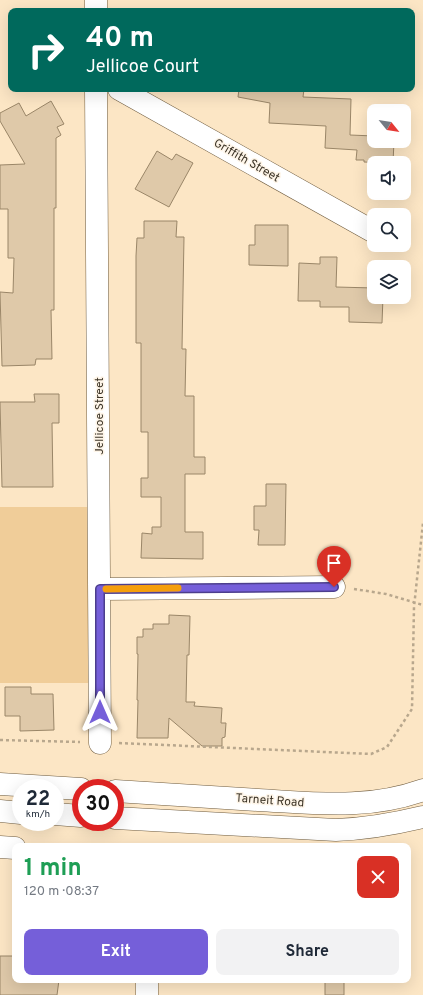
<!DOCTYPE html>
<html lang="en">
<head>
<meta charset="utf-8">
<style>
  body { margin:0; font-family:Overpass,sans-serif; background:#f2f2f3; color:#1f2937; height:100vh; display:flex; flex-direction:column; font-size:15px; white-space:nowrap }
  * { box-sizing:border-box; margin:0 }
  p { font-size:13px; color:#747a83 }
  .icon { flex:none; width:22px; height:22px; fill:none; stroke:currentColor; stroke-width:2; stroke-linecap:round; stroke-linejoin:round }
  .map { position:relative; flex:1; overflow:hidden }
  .side { position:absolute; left:12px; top:843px; width:399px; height:140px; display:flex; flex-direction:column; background:#fff; border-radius:8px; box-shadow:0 4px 16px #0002 }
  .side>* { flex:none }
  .guide { position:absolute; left:8px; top:8px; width:407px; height:84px; border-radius:8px; box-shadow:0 4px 16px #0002; background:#00695c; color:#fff; overflow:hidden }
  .needle { width:26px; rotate:120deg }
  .controls { position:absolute; left:367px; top:104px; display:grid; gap:8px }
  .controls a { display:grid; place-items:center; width:44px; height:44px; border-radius:8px; background:#fff; box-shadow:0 4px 16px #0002; font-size:20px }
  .speed { position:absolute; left:12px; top:779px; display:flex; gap:8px; font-size:20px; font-weight:700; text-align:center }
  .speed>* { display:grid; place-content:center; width:52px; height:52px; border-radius:50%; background:#fff; box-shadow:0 4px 16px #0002; line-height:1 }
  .speed small { font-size:10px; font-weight:400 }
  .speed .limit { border:6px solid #d22; background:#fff; color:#111 }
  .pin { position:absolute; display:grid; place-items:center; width:34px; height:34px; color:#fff; margin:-41px -17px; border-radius:50% 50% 50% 0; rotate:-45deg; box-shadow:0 0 4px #0007 }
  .pin .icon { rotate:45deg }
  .me { position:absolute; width:44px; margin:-22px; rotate:0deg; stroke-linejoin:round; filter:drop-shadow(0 0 3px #0008) }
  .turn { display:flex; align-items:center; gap:14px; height:84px; padding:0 12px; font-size:18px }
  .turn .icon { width:52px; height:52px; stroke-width:2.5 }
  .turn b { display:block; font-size:28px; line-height:34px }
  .round { display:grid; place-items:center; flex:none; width:42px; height:42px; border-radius:8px; background:#f2f2f3 }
  .head { display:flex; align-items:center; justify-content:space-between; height:68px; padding:0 12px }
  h1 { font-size:24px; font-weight:700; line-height:30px; color:#1e9e55 }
  .action { display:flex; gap:8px; margin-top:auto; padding:8px 12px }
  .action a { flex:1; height:46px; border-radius:8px; background:#755fd9; color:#fff; font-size:16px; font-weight:700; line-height:46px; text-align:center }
  .action a+a { background:#f2f2f3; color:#1f2937 }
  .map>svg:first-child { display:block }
  .green { fill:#f0cd99 }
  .building { fill:#dfc9a9; stroke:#9a8668 }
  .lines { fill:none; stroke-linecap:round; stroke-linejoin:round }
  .minor-casing { stroke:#705d40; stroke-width:23 }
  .major-casing { stroke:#705d40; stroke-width:23 }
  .path { stroke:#b8a78d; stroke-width:2.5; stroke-dasharray:3 3; stroke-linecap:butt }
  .minor { stroke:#fff; stroke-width:22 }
  .major { stroke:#fff; stroke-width:22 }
  .route-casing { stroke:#4c3e8d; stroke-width:10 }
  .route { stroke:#755fd9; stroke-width:7 }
  .slow { stroke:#f59e0b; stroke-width:7 }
  .labels { text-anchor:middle; stroke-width:3; stroke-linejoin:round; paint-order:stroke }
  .street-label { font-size:12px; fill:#3b3326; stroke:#fef5e8 }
</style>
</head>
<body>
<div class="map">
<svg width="423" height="995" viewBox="0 0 423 995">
  <rect width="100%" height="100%" fill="#fce6c5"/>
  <!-- green -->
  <path class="green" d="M0,507H90L92,683H0Z"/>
  <!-- building -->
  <path class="building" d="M239,89H304L303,97L351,99L350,135L374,136V141H394L393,163L364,162V160H356L357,150L325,148L326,126L269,123L270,103L238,97Z
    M51,101L64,124L57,127L61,135L56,138V208H54V310H51L52,359H36L35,365L2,366L0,292L13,293L14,258H8V209H0V165L25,164L0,121V113L19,103L26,116Z
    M157,151L172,160L176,154L193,163L169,207L135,189Z
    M144,221H177L176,237H184L182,349H186L185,396H194V457H205V474H185V532H203V559L141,558L142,533L152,534V527H161V497H141V478H148V432H141V343H136V256L137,238H144Z
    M255,225H288V266L249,265V245H255Z
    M320,257H337L336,287L374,288V297H383L382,323L349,322V307H320V301H298L299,263L320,264Z
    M34,394H59V423H52L53,487H2L0,402H35Z
    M266,484H286L285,545H258L259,530H254V506H266Z
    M169,615L190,616L189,655H187L186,702H195L194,706L222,708L221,723H226L225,737L222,738V746H202L169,718L168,738H137L138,700H137L138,654H137V637H143V629H153V624H169Z
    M5,687H31V694H53L54,730L20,731V716H5Z
    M0,956H15V980H59L57,995H0Z
    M325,980H344V995H325Z"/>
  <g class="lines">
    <defs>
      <path id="minor" d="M96,0V11
        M96,89L100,743
        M119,89L374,232
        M100,589L334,587
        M0,847L15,848
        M147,995V980"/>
      <path id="major" d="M0,784L81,789
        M115,791C163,794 210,797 258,800C315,803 367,810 423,790
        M0,811L21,813
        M55,814L81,816
        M115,818L336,830C366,829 394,824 423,817"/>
    </defs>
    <!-- minor casing -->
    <use href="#minor" class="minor-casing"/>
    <!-- major casing -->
    <use href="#major" class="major-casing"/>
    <!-- path -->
    <path class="path" d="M354,589L386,594L423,605
      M0,740L80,742
      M119,743L371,754L387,747L412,709L414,607L423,523"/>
    <!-- minor -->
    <use href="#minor" class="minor"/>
    <!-- major -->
    <use href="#major" class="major"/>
  </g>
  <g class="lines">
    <defs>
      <path id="route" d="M100,712V589L334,587"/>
    </defs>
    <!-- route casing -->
    <use href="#route" class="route-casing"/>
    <!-- route -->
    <use href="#route" class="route"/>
    <!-- slow -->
    <path class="slow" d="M106,589L178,588"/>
  </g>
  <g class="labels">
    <!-- street labels -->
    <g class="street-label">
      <text transform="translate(247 160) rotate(30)" y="4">Griffith Street</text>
      <text transform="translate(99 416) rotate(-90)" y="4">Jellicoe Street</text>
      <text transform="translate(270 800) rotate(4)" y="4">Tarneit Road</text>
    </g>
  </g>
</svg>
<div class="controls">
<a><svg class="needle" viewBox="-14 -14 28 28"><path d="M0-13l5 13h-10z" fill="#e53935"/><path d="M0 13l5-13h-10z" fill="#747a83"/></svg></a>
<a><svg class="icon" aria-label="sound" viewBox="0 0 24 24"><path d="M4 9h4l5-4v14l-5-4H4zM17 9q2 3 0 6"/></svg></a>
<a><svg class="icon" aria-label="search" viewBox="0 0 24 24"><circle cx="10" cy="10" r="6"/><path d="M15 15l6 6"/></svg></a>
<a><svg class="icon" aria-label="layers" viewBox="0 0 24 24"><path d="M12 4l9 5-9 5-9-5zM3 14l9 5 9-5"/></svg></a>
</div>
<div class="speed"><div>22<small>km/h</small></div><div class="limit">30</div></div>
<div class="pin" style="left:334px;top:587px;background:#d93025"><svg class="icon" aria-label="arrive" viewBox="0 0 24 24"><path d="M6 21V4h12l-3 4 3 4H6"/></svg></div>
<svg class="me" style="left:100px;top:712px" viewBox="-20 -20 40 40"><path d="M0-17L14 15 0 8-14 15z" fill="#755fd9" stroke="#fff" stroke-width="4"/></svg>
<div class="guide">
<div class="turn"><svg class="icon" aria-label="right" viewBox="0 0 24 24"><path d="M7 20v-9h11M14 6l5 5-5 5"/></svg><div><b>40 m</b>Jellicoe Court</div></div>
</div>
<section class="side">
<div class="head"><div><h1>1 min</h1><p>120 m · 08:37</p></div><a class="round" style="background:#d93025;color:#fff"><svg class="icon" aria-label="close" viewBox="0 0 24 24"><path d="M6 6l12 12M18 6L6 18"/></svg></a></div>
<div class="action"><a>Exit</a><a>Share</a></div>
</section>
</div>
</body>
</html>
